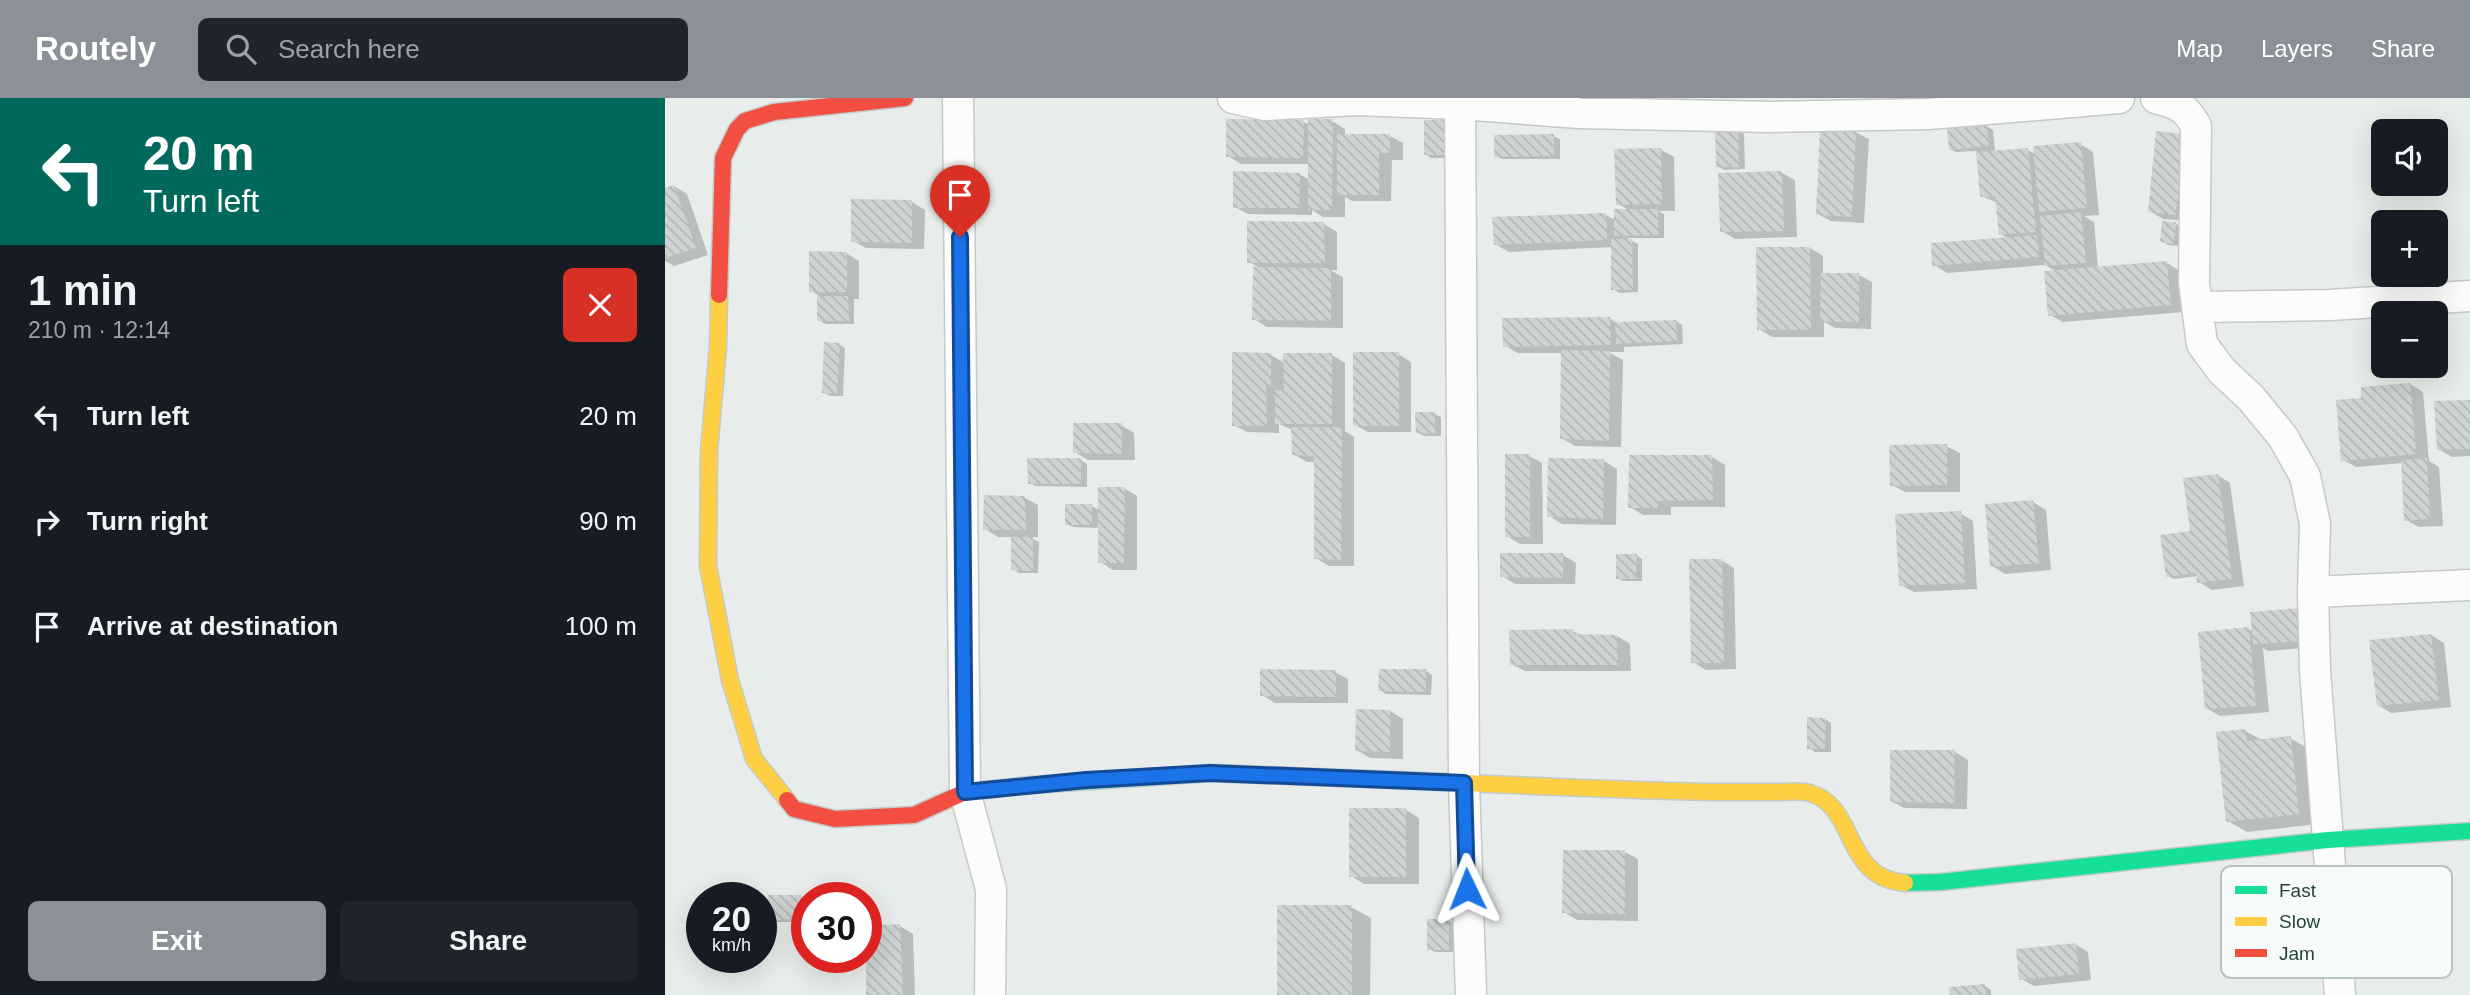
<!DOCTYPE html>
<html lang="en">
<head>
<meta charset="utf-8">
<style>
  body { margin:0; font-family:Arial,sans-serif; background:#20242c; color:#f1f3f6; height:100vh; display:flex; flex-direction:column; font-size:26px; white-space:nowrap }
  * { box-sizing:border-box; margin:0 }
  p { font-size:23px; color:#9ea1a6 }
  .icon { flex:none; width:38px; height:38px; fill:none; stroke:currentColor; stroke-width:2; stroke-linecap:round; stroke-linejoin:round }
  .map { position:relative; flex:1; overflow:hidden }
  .drawer { display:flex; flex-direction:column; background:#171b24; width:665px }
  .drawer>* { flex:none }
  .top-card { background:#00695c; color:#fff; overflow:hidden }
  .tools { position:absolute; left:1706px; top:21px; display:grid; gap:14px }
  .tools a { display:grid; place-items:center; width:77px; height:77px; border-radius:10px; background:#171b24; box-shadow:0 7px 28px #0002; font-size:35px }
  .speed { position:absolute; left:21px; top:784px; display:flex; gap:14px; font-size:35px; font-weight:700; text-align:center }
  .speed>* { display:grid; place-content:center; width:91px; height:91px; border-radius:50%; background:#171b24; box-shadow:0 7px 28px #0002; line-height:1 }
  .speed small { font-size:18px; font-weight:400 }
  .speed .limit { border:10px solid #d22; background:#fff; color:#111 }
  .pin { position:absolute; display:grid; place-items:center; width:60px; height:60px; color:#fff; margin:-72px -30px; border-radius:50% 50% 50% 0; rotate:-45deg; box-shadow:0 0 7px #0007 }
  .pin .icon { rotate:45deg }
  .me { position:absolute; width:77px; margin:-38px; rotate:358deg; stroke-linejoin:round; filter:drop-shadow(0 0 5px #0008) }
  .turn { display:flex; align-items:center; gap:24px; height:147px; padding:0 28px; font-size:32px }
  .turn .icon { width:91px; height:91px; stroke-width:2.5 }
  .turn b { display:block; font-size:49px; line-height:60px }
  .round { display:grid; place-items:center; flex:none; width:74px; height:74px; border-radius:10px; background:#20242c }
  .overview { display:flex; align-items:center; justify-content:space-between; height:119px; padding:0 28px }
  h1 { font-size:42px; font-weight:600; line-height:52px }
  .button { display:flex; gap:14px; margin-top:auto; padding:14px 28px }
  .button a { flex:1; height:80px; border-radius:10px; background:#8c9099; color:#fff; font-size:28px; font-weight:600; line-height:80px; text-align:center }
  .button a+a { background:#20242c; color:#f1f3f6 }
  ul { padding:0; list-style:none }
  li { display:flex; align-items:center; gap:21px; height:105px; padding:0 28px }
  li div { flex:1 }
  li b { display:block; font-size:26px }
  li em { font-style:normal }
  header { display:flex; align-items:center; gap:42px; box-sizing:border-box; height:98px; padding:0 35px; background:#8c9099; color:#fff }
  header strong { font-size:33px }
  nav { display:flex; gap:38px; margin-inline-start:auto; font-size:24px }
  .search { width:490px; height:63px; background:#20242c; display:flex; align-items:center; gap:18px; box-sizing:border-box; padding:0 24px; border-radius:10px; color:#9ea1a6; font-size:26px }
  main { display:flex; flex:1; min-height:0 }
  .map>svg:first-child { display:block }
  .shadow { fill:#0003 }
  .building { fill:url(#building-back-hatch) }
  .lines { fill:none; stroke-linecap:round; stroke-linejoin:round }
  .street-casing { stroke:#c5cac8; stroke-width:33 }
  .fast-casing { stroke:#c3cbc8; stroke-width:19 }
  .slow-casing { stroke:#c3cbc8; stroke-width:19 }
  .jam-casing { stroke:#c3cbc8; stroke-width:19 }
  .street { stroke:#fcfcfc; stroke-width:30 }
  .fast { stroke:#16e098; stroke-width:16 }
  .slow { stroke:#ffcf43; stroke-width:16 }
  .jam { stroke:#f24e42; stroke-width:16 }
  .route-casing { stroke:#114b97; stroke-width:18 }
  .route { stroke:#1a73e8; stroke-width:12 }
  .key { fill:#f7fbf9; stroke:#b8c4c0; stroke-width:2 }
  .key-label { font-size:19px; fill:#24423a }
</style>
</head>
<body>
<header>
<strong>Routely</strong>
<div class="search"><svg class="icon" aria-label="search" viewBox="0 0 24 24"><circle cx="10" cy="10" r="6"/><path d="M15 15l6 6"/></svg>Search here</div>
<nav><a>Map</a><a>Layers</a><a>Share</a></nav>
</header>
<main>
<section class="drawer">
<div class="top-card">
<div class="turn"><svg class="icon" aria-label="left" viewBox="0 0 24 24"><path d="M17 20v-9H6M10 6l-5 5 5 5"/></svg><div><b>20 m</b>Turn left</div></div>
</div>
<div class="overview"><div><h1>1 min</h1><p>210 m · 12:14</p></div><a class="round" style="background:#d93025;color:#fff"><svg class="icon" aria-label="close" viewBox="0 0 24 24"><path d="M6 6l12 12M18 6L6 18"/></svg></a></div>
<ul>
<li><svg class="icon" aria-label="left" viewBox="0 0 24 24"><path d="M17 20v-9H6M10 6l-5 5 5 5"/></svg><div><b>Turn left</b></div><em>20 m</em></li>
<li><svg class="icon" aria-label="right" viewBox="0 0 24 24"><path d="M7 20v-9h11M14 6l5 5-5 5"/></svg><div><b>Turn right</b></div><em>90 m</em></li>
<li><svg class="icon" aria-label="arrive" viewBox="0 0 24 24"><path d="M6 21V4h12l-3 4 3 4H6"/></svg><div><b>Arrive at destination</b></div><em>100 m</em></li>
</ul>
<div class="button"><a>Exit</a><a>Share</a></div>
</section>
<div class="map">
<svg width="1805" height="897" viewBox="0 0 1805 897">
  <defs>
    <pattern id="building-back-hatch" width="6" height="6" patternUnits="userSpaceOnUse" patternTransform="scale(1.75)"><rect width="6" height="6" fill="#cfd4d2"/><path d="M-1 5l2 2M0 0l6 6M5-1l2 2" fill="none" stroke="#b2b7b5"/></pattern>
  </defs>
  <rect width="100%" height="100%" fill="#e8edeb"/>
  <!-- shadow -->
  <path class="shadow" d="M667,23L680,31V38H725L738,45V62H727L726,103H687L680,99V119H658L647,112V117L583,116L570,109L634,76L645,82V66H576L563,58L638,24L645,27Z
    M779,24L785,27V60H766L760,56Z
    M1321,28L1328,32L1330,54L1363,52L1370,56L1415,46L1428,54L1434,117L1419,118L1429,124L1433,170L1502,165L1515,173L1519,214L1398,224L1385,217L1392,174L1380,167L1282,175L1269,167L1344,141L1336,136L1333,105L1316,98L1312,53L1291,54L1285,51Z
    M1072,32L1079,36L1080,71L1059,72L1053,68Z
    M1190,34L1204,41L1199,125L1166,123L1153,116Z
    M888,38L895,41V61H837L831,58Z
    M1518,38L1524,123L1498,121L1485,113Z
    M995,51L1009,59L1010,113H993L999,116V140H962L973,146V194L954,195L948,191V149L844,154L830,146L941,117L950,122L965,113L952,105Z
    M1117,75L1130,82L1132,139L1070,141L1057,133Z
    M9,88L22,96L43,157L9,168L0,163V91Z
    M247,104L260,112L259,151L201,150L188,143Z
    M659,126L672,134V172H665L678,179V230L602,229L589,221L596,171L584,164Z
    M1511,126L1517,129L1515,148L1503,147L1497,143Z
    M1145,150L1158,158V176L1194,177L1207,184L1206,231L1170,230L1159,224V239H1107L1094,231Z
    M181,155L194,163V201H189V226H160L154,222L153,197L146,193Z
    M945,221L954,226L1011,223L1017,227L1018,246L959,249V254H943L958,262L956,349L910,348L896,340L898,255H853L840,248Z
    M174,246L180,250L178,298H165L158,294Z
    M733,256L746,264V334H703L690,327Z
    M606,257L620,265L667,257L680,265V333L689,339V468H664L651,460V364H642L628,356V332L614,326V335L582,334L569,327Z
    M1745,286L1758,294L1764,363L1774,369L1778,428L1754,429L1741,422L1738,365L1691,369L1678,362L1698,302Z
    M1805,303V358L1787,359L1773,351Z
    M770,316L776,319V338H759L752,334Z
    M456,327L469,335L470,362H423L410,354Z
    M1281,348L1295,355V394H1240L1227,387Z
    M864,358L877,365L878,446H855L842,438Z
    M1047,359L1060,367V409H1006V417H978L965,409Z
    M416,362L422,366V389L371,388L364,385Z
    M939,363L952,371L951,427L897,426L884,418Z
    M1552,377L1565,385L1579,488L1547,492L1534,484L1533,478L1509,481L1503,478L1527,437Z
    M459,390L472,398V472H448L435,464V430L408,429L402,426L427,408L435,413Z
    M360,400L373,407V439H364L374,444L373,475H354L348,471V439H333L320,431Z
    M1368,404L1381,412L1386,472L1340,476L1327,468Z
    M1295,415L1308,423L1312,491L1249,494L1236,487Z
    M898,457L911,465L910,486H850L837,478Z
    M971,457L977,461V483H958L952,480Z
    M1056,462L1069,470L1071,571L1041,572L1028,564Z
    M1587,515L1651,549L1603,553L1598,550L1604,614L1555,618L1541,610L1584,531L1588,534Z
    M908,533L917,538H952L965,546L966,573H860L846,566Z
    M1766,537L1779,545L1786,609L1726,615L1713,607Z
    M761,573L767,577L766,597L721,596L715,592Z
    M670,574L683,581V605H610L597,597Z
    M725,613L738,621V661L705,660L692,652Z
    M1160,621L1166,625V654H1150L1144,650Z
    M1580,633L1599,643L1625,640L1644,651L1653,726L1582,734L1563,723Z
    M1290,654L1303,662L1302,711L1239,710L1226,703Z
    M741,712L754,720V786H699L686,778Z
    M960,754L973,761V823L912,822L899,814Z
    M135,798L141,802V824H111L105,821Z
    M686,809L706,820L705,897H613Z
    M784,823L790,827V854H770L764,851Z
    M235,828L248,836L250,897H203Z
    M1410,846L1423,854L1426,882L1369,888L1356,881Z
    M1320,888L1326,892V897H1287Z"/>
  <!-- building -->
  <path class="building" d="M561,21L639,22L638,60L561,59Z
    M643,21H668L667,112H643Z
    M759,22H780L779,57H759Z
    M1322,27L1324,48L1284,52L1282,30Z
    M1073,30L1074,69H1051L1050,31Z
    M1155,30L1191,32L1187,119L1151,117Z
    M1491,33L1519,36L1511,117L1483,114Z
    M672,36H725V55H714V97H672Z
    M889,36V58L829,59V37Z
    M1416,44L1422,110L1374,114L1368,48Z
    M996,50L997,106L951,107L949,51Z
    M1363,50L1371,134L1334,137L1330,98L1315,99L1311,54Z
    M568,73L635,75L634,110H568Z
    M1117,73L1119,133L1055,134L1053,75Z
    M9,87L31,150L0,160V90Z
    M186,101L247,102V145L186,144Z
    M949,111H993V137L949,138Z
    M1416,114L1421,165L1380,168L1375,118Z
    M941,115L942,142L829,147L827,119Z
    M582,123L659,124L660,165H582Z
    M1497,123L1511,124L1509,146L1495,144Z
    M1372,137L1374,159L1267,168L1266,145Z
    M946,141H967L968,192H946Z
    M1091,149H1145L1146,232H1092Z
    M144,153L182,154V194H144Z
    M1502,163L1506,207L1383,218L1379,173Z
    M588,169L666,170V223L587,222Z
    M1156,175H1194V224H1155Z
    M152,198H183L184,223H152Z
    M945,219L946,247L838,249L837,220Z
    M1011,222L1012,243L951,246L950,224Z
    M159,244L175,245L172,296L157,295Z
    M896,252L945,253L944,343L895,341Z
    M567,254L606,255V288H601L602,328H567Z
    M688,254H734V328H688Z
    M618,255H667V326H610V292H619Z
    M1745,285L1751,356L1676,363L1671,302L1696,300V289Z
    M1805,302V351L1772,352L1769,303Z
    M750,314H770V336L751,335Z
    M408,325H457V356L408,355Z
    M626,329H677L676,462L649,461V358L627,357Z
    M1282,346V387L1225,388L1224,347Z
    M840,356H865V439H840Z
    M964,357H1047L1048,402L993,403V410H963Z
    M362,360H416V386H363Z
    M883,360L939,361L938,421L882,419Z
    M1762,360L1765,421L1739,423L1736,362Z
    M1553,376L1567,481L1532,485L1531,475L1501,479L1495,437L1525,433L1518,380Z
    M433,389H460L459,465H433Z
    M319,397L360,398L361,432H318Z
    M1368,402L1374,465L1325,469L1320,406Z
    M400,406H427V427H400Z
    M1296,413L1300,485L1234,488L1230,416Z
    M346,439H368V473L346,472Z
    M835,455H898V480L835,479Z
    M951,456H972L971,481H951Z
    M1024,461H1057L1059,565H1026Z
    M1635,510L1638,543L1588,546L1585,514Z
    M1584,529L1591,608L1540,611L1533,534Z
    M908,531L909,536L952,537L953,567H845L844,532Z
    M1766,536L1774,602L1712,608L1704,542Z
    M595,571L671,572V599L595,598Z
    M714,571H761V594L713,593Z
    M691,611L725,612V654L690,653Z
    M1142,619L1161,620L1160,651H1142Z
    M1581,631L1582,643L1626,638L1634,716L1561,724L1551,634Z
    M1225,652H1290L1289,705L1225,704Z
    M684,710H741V779H684Z
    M898,752H960V816L897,815Z
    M103,797H136V821L103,822Z
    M612,807H687V897H612Z
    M762,821H784V852H762Z
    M235,826L238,897H201V828Z
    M1411,845L1414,876L1354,882L1351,851Z
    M1320,886L1321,897H1285L1284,889Z"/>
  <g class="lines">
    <defs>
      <path id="street" d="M293,0L300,694L326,791L325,897
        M568,0L600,7L691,2L795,6L914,15L1106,19L1264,16L1454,0
        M795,0L799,685L806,897
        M1491,0C1512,6 1520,8 1531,28L1529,185L1537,246L1557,273L1586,300L1618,339L1640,378L1650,426L1648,494L1650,573L1675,897
        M1532,209L1665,207L1805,198
        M1648,494L1805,487"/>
      <path id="fast" d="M367,687L545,675L729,682
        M1240,785L1276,784L1663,742L1805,733"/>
      <path id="slow" d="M54,197L53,249L44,353L43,468L65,582L89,661L122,702
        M729,682C834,686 939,692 1044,694C1067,694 1090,694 1113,694C1123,694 1136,692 1145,695C1193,709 1177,780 1240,785"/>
      <path id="jam" d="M54,197L58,60L72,31L80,23L109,14L240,0
        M122,702L129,711L170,721L249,717L300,694L367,687"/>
    </defs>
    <!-- street casing -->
    <use href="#street" class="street-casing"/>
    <!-- fast casing -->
    <use href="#fast" class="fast-casing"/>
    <!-- slow casing -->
    <use href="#slow" class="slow-casing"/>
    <!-- jam casing -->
    <use href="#jam" class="jam-casing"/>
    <!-- street -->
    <use href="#street" class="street"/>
    <!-- fast -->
    <use href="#fast" class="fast"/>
    <!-- slow -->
    <use href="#slow" class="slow"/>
    <!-- jam -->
    <use href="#jam" class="jam"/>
  </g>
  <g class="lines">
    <defs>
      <path id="route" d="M295,139L300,694L421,682L545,675L799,685L802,791"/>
    </defs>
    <!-- route casing -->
    <use href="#route" class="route-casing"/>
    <!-- route -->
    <use href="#route" class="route"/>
  </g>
  <!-- legend -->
  <rect x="1556" y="768" width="231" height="112" rx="10" class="key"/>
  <rect x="1570" y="788" width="32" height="8" fill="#16e098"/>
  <rect x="1570" y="819" width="32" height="9" fill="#ffcf43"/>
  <rect x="1570" y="851" width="32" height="8" fill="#f24e42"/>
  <g class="key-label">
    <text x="1614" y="799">Fast</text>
    <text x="1614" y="830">Slow</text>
    <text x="1614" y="862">Jam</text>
  </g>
</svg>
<div class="tools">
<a><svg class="icon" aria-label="sound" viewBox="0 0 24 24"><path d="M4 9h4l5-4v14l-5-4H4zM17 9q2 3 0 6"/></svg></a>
<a>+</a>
<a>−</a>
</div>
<div class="speed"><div>20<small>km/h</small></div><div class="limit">30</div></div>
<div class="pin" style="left:295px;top:139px;background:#d93025"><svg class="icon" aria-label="arrive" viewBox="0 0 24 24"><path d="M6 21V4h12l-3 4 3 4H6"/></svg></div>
<svg class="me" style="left:802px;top:791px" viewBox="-20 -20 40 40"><path d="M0-17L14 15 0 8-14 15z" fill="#1a73e8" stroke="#fff" stroke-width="4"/></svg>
</div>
</main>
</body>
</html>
